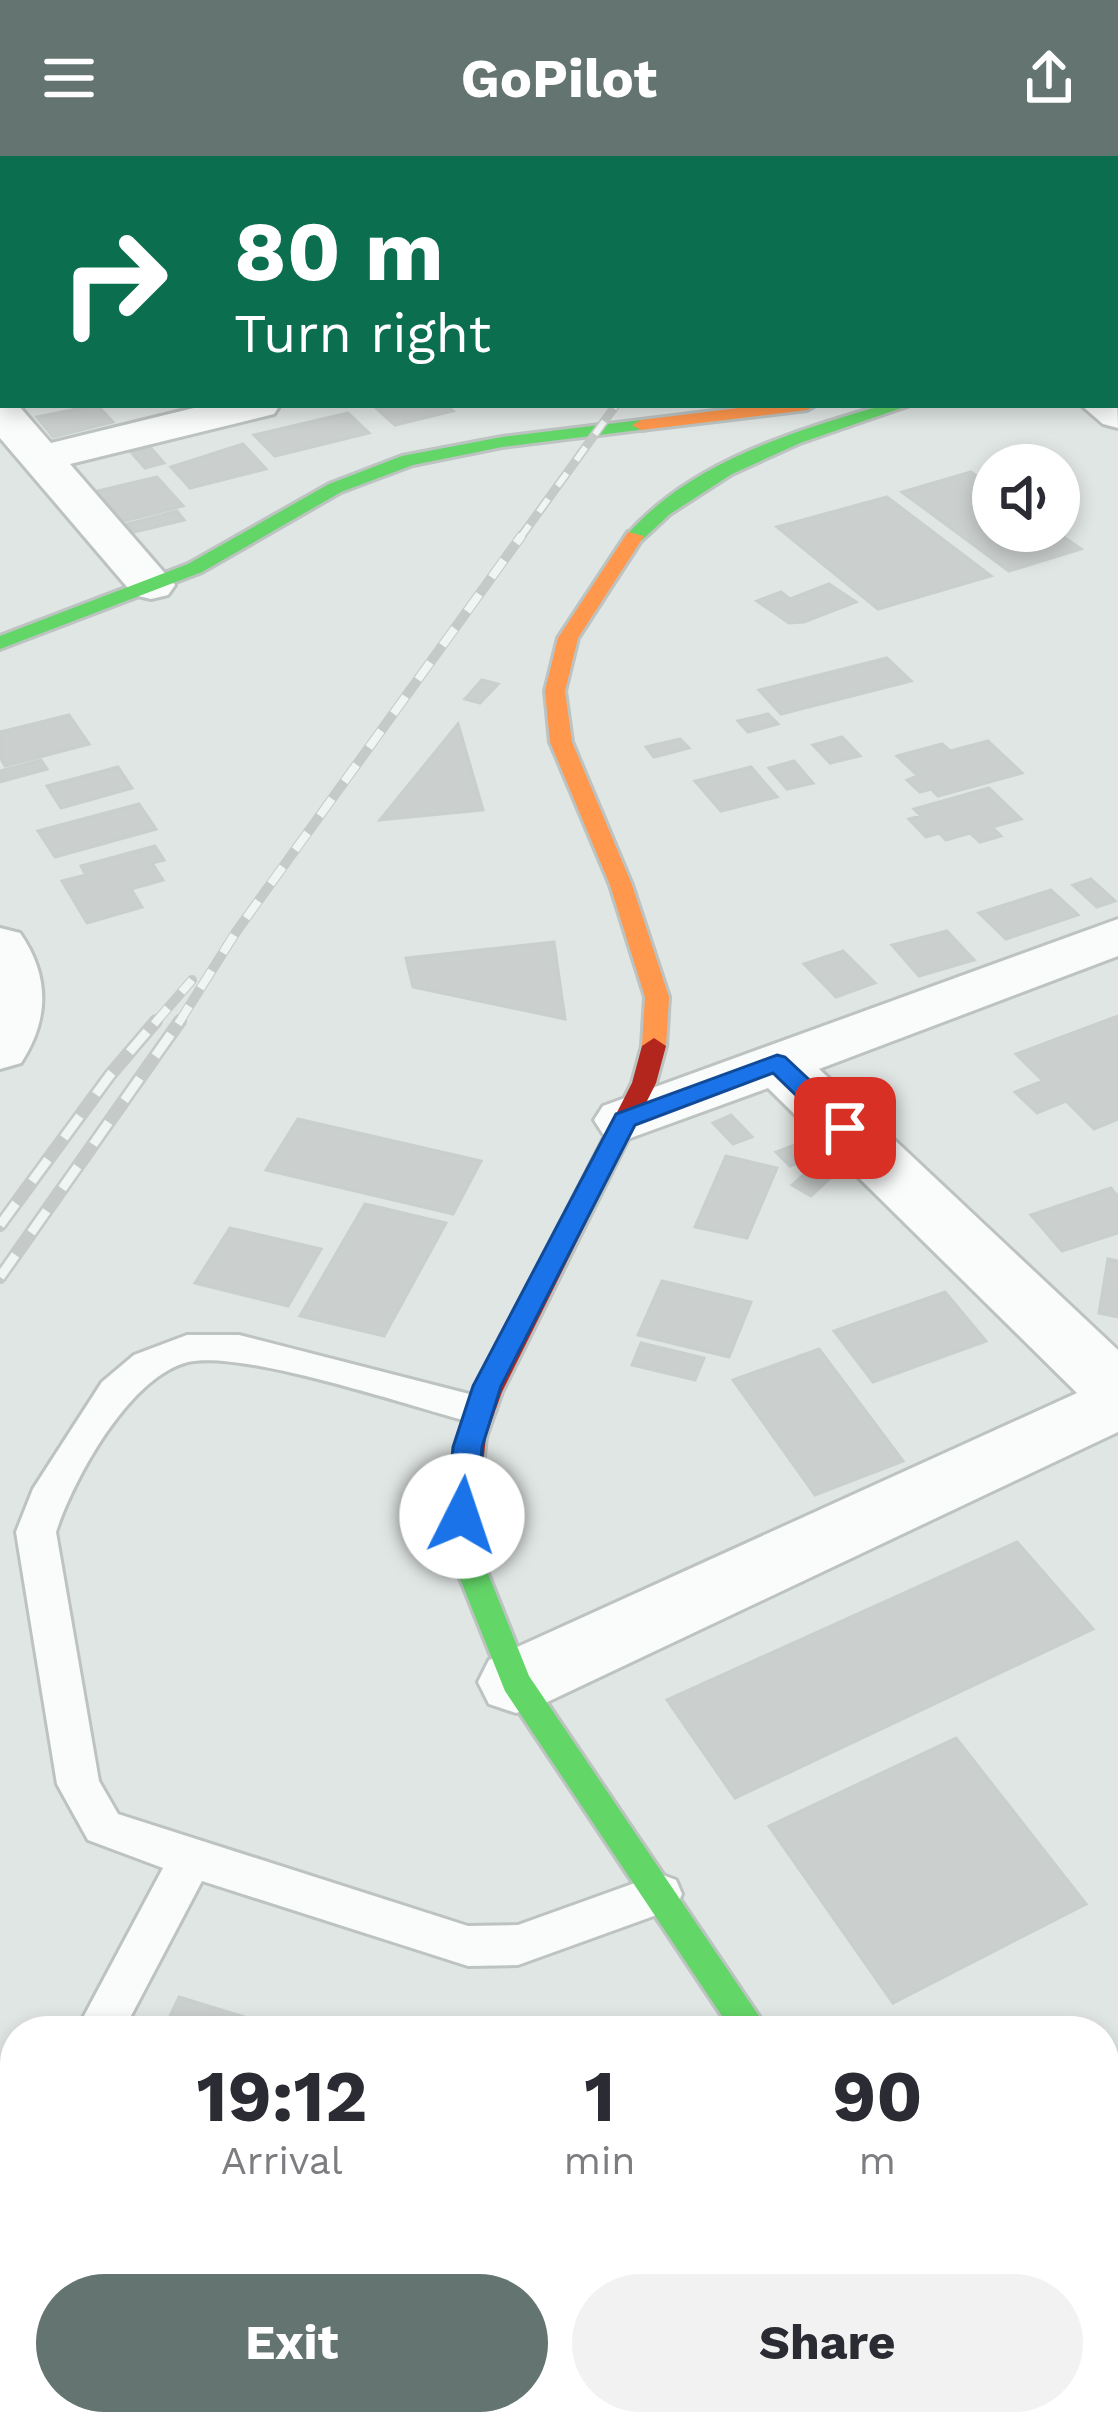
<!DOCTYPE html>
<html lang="en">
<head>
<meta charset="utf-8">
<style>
  body { margin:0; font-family:"Work Sans",sans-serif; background:#f2f2f3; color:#2b2b33; height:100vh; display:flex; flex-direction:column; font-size:45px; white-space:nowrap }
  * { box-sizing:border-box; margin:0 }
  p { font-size:39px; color:#7c7c81 }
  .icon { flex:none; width:66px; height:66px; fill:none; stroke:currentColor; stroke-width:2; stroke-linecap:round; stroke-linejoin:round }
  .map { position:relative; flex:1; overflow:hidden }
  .panel { position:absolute; left:0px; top:1860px; width:1119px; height:420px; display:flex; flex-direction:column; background:#fff; border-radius:48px 48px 0 0; box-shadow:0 6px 18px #0003 }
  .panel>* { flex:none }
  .guide { position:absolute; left:0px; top:0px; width:1119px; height:252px; box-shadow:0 6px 18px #0003; background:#0b6e4f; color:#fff; overflow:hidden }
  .tools { position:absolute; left:972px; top:288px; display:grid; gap:24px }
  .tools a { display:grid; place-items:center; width:108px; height:108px; border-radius:50%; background:#fff; box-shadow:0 6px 18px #0003; font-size:60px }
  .pin { position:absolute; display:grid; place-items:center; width:102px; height:102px; color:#fff; margin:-51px; border-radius:24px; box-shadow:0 6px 18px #0006 }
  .me { position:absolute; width:132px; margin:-66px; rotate:4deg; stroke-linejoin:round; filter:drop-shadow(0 0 9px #0008) }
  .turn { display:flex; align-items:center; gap:42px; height:252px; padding:0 36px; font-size:54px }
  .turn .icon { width:156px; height:156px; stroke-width:2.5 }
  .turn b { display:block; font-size:84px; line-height:102px }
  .eta { display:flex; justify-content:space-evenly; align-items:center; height:204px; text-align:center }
  .eta b { font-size:72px; font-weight:700; line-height:84px }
  .action { display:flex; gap:24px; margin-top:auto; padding:24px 36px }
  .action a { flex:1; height:138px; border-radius:72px; background:#647471; color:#fff; font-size:48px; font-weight:700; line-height:138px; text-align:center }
  .action a+a { background:#f2f2f3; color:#2b2b33 }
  header { display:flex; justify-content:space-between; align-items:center; height:156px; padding:0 36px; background:#647471; color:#fff; font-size:54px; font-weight:700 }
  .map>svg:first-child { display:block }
  .building { fill:#cbcfce; stroke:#c9cfcd; stroke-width:3 }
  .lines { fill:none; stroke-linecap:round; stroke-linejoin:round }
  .lane-casing { stroke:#bdc3c1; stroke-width:6 }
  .street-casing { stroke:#bdc3c1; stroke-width:6 }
  .fast-casing { stroke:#bcc3c1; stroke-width:6 }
  .slow-casing { stroke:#bcc3c1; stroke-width:6 }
  .jam-casing { stroke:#bcc3c1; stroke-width:6 }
  .lane { fill:#fafbfb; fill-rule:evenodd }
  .street { fill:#fafbfb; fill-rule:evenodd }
  .fast { fill:#63d668; fill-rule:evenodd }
  .slow { fill:#ff974d; fill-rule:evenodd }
  .jam { fill:#b3261e; fill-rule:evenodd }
  .rail-far2-casing { stroke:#c5c9c8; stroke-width:9 }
  .rail-far1-casing { stroke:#c5c9c8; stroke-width:10 }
  .rail-casing { stroke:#c5c9c8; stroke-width:14 }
  .rail-far2 { stroke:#eef5f2; stroke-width:6; stroke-dasharray:16; stroke-linecap:butt }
  .rail-far1 { stroke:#eef5f2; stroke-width:8; stroke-dasharray:21; stroke-linecap:butt }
  .rail { stroke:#eef5f2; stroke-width:9; stroke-dasharray:27; stroke-linecap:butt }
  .route { fill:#1a73e8; stroke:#114b97; stroke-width:3 }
</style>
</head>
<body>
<header><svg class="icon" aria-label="menu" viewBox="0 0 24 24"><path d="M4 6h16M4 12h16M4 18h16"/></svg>GoPilot<svg class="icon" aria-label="share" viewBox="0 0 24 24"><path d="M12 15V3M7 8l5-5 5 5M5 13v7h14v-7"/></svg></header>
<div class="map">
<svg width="1118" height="2280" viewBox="0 0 1118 2280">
  <rect width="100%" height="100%" fill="#e0e6e4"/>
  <!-- building -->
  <path class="building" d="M97,249L113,266L53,281L37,261Z
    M383,249H446L453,255L395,269L375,251Z
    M348,257L369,277L275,300L254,279Z
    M243,288L266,313L190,332L171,311Z
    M150,291L164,307L145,312L131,296Z
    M971,316L993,332V375H1055L1081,393L1009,415L902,336Z
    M157,321L183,350L120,366L94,336Z
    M887,341L991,420L878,453L777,371Z
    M177,355L184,364L134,376L127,368Z
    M829,428L856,446L804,466L789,467L757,445L781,436L790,443Z
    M887,502L911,525L781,558L759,534Z
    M482,524L498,528L480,547L465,543Z
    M768,558L778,568L748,576L738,565Z
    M69,559L89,588L5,610L0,601V576Z
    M458,568L483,654L380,664Z
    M842,581L860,600L830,607L813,589Z
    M680,583L689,592L654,601L646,591Z
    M988,585L1022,617L938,640L931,633L920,636L907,624L918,620L897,600L942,588L950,595Z
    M41,604L47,613L0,626V615Z
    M794,605L813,627L787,633L769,612Z
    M118,611L132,632L61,652L47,630Z
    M751,611L777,641L721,655L695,625Z
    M989,632L1021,663L992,671L1001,680L980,686L970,677L946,684L939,677L926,681L909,663L921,660L914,653Z
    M139,648L156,673L55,701L38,675Z
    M155,690L164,704L152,707L163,724L131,733L142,751L87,767L62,725L86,719L81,710Z
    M1091,723L1115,745L1097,751L1073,729Z
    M1051,734L1078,759L1006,783L979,757Z
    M947,775L974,804L919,820L892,789Z
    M554,786L565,863L413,831L406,802Z
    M843,795L875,827L836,841L804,808Z
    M1118,860V963L1094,973L1066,945L1037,957L1015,936L1043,925L1016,898Z
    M731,959L752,981L733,988L713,967Z
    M298,963L481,1005L453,1058L266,1014Z
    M808,984L821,998L790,1010L776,996Z
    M726,1000L777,1012L747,1082L695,1071Z
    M820,1005L839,1014L811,1040L792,1029Z
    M1111,1032L1118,1041V1077L1062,1095L1031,1059Z
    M365,1048L446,1067L384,1180L300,1160Z
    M230,1072L321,1093L288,1150L195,1127Z
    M1108,1103L1118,1105V1161L1099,1157Z
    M662,1125L751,1146L729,1201L638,1179Z
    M945,1136L986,1185L873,1226L834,1175Z
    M641,1187L704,1202L695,1224L632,1209Z
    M819,1193L903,1305L815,1339L733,1224Z
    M1017,1386L1093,1473L735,1642L667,1544Z
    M956,1582L1086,1748L893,1847L769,1670Z
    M179,1841L270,1869L267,1875H163Z
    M15,2184V2258L0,2252V2214Z
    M36,2265H128L122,2280H78Z
    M259,2265H386L392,2280H265Z"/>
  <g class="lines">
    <defs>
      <path id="lane" d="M579,0H612L577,3Z
        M187,1179H239L477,1240L490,1244L496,1254L490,1264L477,1268C416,1252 242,1193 188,1206C129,1221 74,1322 56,1376L99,1625L118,1658L468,1770L518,1769L660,1718L676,1724L682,1738L676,1752L518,1809L468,1810L202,1725L123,1875H76L163,1712L88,1684L57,1628L16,1376L33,1333L102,1226L134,1199Z
        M15,2008V2077L0,2083V2014Z"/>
      <path id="street" d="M460,0H499L501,3H462Z
        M3,138V162L0,163V139Z
        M1117,240L1118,272L1103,268L1081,249H1116Z
        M0,242L3,249H18L51,287L206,249H280L274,258L70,308L175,429L168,439L151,443L134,439L0,282Z
        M1118,763V800L819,913L1118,1194V1276L543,1548L516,1557L489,1548L478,1526L489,1504L1077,1237L768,932L625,984L603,978L594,964L603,950Z
        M0,772L20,777C50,820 49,864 21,907L0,913Z
        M1118,1944V2030L1104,2036V1950Z
        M580,2265H695L689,2280H574Z"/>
      <path id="fast" d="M883,249H910L800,287L732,318L670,358L642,384L626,380C690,306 792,276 883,249Z
        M641,264L647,265V273L502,291L413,309L341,336L202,416L0,493V480L188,408L329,328L402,300L502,281Z
        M464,1335L474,1338L479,1346L487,1415L529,1520L769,1875H732L505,1535L457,1415L449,1346L454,1338Z"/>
      <path id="slow" d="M1116,185H1118L1116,196Z
        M763,249H816L807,254L641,274L632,269L641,264Z
        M628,376L644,380L578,482L565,535L572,586L632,729L669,841L666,890L654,898L642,890L645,841L610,729L550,586L545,535L558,482Z
        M990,2265H1034L1041,2280H997Z"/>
      <path id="jam" d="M654,882L666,890L656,927L502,1236L486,1281L479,1346L474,1354H454L449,1346L458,1281L474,1236L632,927L642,890Z"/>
    </defs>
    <!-- lane casing -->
    <use href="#lane" class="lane-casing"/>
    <!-- street casing -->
    <use href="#street" class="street-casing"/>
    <!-- fast casing -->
    <use href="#fast" class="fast-casing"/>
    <!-- slow casing -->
    <use href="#slow" class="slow-casing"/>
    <!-- jam casing -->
    <use href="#jam" class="jam-casing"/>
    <!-- lane -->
    <use href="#lane" class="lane"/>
    <!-- street -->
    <use href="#street" class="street"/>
    <!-- fast -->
    <use href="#fast" class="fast"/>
    <!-- slow -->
    <use href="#slow" class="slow"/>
    <!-- jam -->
    <use href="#jam" class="jam"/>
    <defs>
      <path id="rail-far2" d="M520,382L616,249"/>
      <path id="rail-far1" d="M154,868L192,824
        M178,868L236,776L522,379"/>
      <path id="rail" d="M0,1069L110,919L156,865
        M0,1121L180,865"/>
    </defs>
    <!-- rail-far2 casing -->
    <use href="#rail-far2" class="rail-far2-casing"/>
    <!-- rail-far1 casing -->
    <use href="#rail-far1" class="rail-far1-casing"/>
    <!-- rail casing -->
    <use href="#rail" class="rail-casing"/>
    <!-- rail-far2 -->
    <use href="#rail-far2" class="rail-far2"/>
    <!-- rail-far1 -->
    <use href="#rail-far1" class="rail-far1"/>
    <!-- rail -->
    <use href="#rail" class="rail"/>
  </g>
  <!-- route -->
  <path class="route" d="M777,899L785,901L854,966L858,972L854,978H836L773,917L635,969L501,1230L482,1291L477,1360L472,1368H452L447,1360L453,1291L473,1230L616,958Z"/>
</svg>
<div class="tools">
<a><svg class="icon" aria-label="sound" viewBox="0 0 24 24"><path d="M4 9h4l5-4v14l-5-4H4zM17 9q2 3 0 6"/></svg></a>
</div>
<div class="pin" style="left:845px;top:972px;background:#d93025"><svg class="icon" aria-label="arrive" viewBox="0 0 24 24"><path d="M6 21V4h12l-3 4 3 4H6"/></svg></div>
<svg class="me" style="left:462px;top:1360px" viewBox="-20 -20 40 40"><circle r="19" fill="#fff"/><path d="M0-13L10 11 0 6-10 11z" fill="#1a73e8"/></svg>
<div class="guide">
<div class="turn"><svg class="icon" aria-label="right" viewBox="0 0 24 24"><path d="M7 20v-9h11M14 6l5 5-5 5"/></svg><div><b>80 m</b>Turn right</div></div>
</div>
<section class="panel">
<div class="eta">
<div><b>19:12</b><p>Arrival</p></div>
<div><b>1</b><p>min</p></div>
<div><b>90</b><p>m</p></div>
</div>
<div class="action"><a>Exit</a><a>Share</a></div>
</section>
</div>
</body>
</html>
